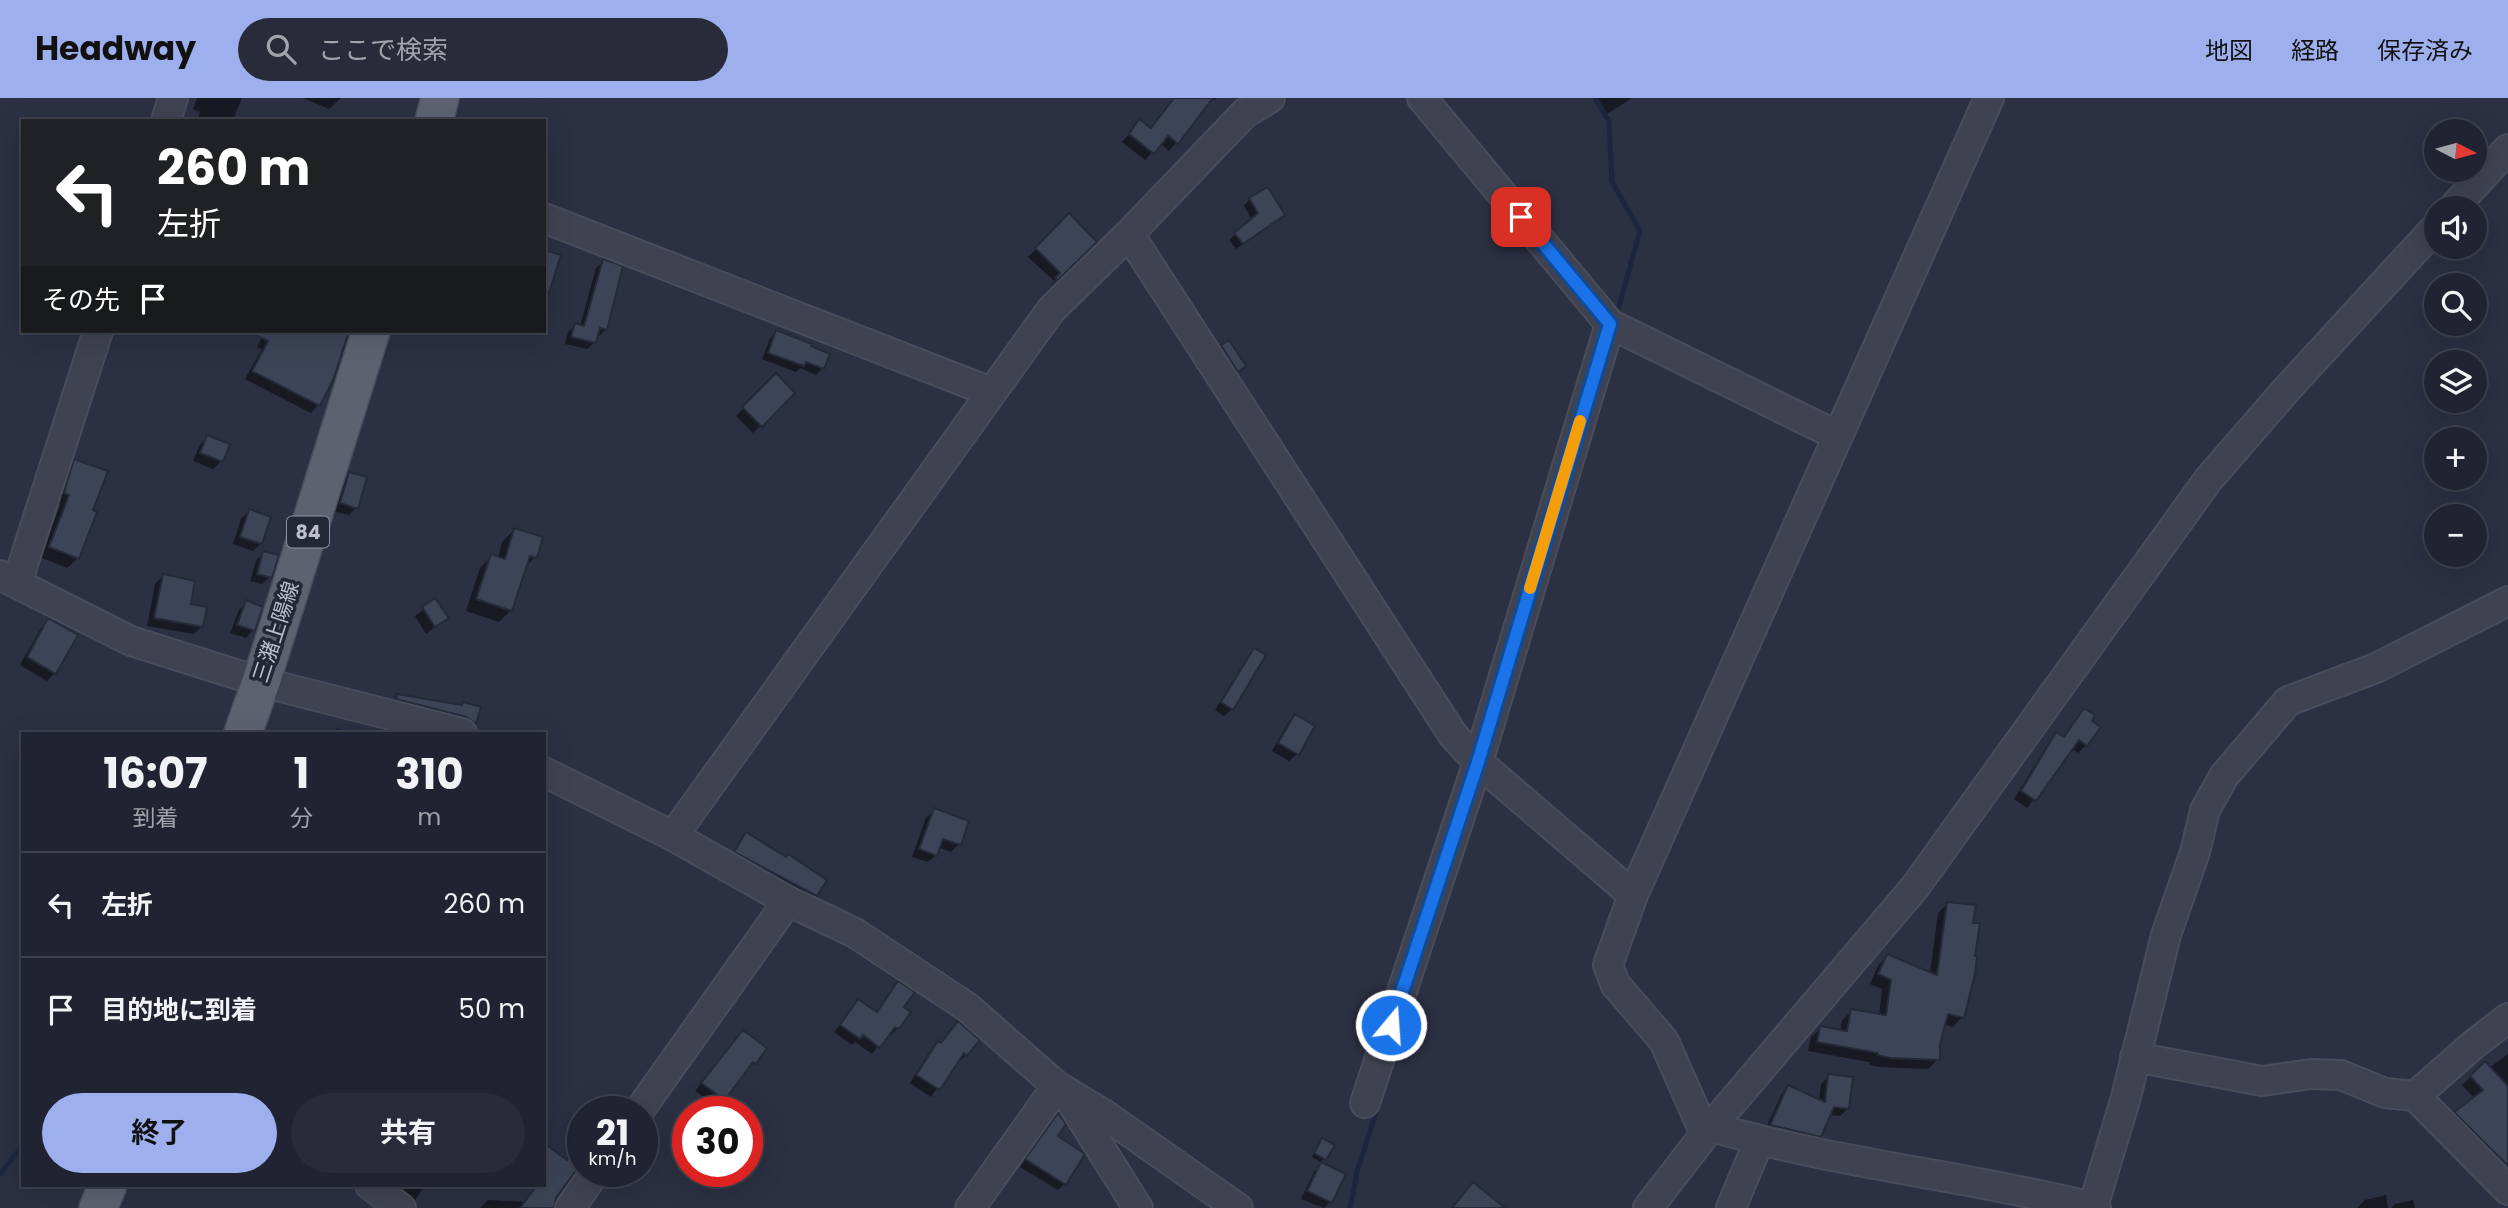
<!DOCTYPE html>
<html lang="ja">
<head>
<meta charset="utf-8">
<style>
  body { margin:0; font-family:Poppins,"Noto Sans JP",sans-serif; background:#282c3a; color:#f1f3f6; height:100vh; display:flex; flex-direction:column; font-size:26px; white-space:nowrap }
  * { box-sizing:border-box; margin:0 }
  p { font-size:23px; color:#a2a4ac }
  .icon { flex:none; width:38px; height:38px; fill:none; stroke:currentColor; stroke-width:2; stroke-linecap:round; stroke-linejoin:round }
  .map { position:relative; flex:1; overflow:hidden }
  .panel { position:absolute; left:21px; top:634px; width:525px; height:455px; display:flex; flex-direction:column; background:#202432; border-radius:0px; box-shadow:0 7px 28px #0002,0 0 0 2px #3d414d }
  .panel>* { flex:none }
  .banner { position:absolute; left:21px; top:21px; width:525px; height:214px; border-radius:0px; box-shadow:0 7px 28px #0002,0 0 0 2px #3d414d; background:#202124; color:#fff; overflow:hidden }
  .needle { width:46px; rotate:96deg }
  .buttons { position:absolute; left:2424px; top:21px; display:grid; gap:14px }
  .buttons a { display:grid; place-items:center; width:63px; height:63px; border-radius:50%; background:#202432; box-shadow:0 7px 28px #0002,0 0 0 2px #3d414d; font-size:35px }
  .speed { position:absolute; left:567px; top:998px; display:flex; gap:14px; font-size:35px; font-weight:700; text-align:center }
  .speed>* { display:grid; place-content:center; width:91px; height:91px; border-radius:50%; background:#202432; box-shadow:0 7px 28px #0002,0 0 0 2px #3d414d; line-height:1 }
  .speed small { font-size:18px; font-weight:400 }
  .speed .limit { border:10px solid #d22; background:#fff; color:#111 }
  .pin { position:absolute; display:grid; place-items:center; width:60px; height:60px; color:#fff; margin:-30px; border-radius:14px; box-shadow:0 4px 10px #0006 }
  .me { position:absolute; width:77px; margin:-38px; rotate:18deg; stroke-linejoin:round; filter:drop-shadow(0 0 5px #0008) }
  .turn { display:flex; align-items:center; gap:24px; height:147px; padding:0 21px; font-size:32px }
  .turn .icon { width:91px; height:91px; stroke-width:2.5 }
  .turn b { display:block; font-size:49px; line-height:60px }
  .then { display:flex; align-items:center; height:66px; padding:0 21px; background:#0003; gap:14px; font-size:26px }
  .eta { display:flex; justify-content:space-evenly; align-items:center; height:119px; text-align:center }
  .eta b { font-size:42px; font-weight:700; line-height:49px }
  .primary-button { display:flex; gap:14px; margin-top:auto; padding:14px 21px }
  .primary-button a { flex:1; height:80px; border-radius:42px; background:#9eafee; color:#111; font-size:28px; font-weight:700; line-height:80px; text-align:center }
  .primary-button a+a { background:#282c3a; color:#f1f3f6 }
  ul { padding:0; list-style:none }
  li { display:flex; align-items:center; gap:21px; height:105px; padding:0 21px; border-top:2px solid #3d414d }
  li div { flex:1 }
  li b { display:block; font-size:26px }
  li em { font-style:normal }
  header { display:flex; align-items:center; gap:42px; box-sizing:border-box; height:98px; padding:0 35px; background:#9eafee; color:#111 }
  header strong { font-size:33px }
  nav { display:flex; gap:38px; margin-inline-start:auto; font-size:24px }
  .search { width:490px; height:63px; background:#282c3a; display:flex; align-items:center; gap:18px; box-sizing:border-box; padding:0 24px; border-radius:38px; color:#a2a4ac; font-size:26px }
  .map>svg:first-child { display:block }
  .shadow { fill:#0007 }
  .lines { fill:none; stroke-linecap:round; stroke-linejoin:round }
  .stream { stroke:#1e263f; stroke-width:5 }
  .building { fill:#3d4457; stroke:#252a39; stroke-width:2 }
  .minor-casing { stroke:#484c5b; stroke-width:32 }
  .major-casing { stroke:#484c5b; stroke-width:40 }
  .minor { stroke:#3f4351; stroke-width:28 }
  .major { stroke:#5d6271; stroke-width:37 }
  .route-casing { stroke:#114b97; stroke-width:18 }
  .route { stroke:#1a73e8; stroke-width:12 }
  .slow { stroke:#f59e0b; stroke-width:12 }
  .labels { text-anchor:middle; stroke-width:7; stroke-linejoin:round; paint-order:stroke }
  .shield { fill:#232837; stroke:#8e929f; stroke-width:2 }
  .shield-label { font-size:19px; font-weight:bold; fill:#bcbfcb }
  .street-label { font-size:21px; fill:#bcbfcb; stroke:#232837 }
</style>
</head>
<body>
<header>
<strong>Headway</strong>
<div class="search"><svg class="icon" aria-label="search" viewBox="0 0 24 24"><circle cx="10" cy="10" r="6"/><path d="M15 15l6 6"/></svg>ここで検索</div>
<nav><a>地図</a><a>経路</a><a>保存済み</a></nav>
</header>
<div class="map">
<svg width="2508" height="1110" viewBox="0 0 2508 1110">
  <rect width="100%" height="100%" fill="#2b3042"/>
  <!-- shadow -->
  <path class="shadow" d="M197,0H242L234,19L243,23H197L200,14L193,11Z
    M303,0H341L329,11Z
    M1174,0H1217L1206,6L1169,53L1160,45L1145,62L1122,44L1140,24L1150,32Z
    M1597,0H1632L1607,16Z
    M1250,101L1283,117L1236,151L1229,142L1252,122L1244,108Z
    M1069,117L1095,144L1049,189L1054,183L1028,159Z
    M603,163L606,231L599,238L596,237L594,245L587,251L565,246L568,234L575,227L580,228L596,170Z
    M265,233H347L333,280L318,307L311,315L245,281L262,251L257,249Z
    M776,234L809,249L823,270L816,277L800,270L796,274L762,261L770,241Z
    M1228,244L1244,268L1229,280L1214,256Z
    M776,277L793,295L753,335L736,318Z
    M207,339L221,363L213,371L193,363L200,347Z
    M75,363L91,413L78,460L67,470L40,459L60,407L55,405L65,373Z
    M349,376L356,410L349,417L333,413L342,383Z
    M249,413L261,445L253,453L233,446L241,421Z
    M514,432L535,459L525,469L511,512L499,524L466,513L480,470L492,458L498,460L502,444Z
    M263,455L270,479L262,486L250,483L256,463Z
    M163,478L189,507L202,528L194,536L147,528L155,486Z
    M435,503L446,520L426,536L415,518Z
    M247,504L260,510L253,532L246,540L230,535L239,512Z
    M49,523L55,575L47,583L20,567L41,530Z
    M1255,553L1232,611L1224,618L1215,612L1247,560Z
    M397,598L460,609L463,606L478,610L474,625L467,632L390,605Z
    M2084,612L2086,647L2078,655L2071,650L2027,710L2014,701L2049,644L2057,636L2063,640Z
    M1295,618L1297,656L1289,663L1272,653L1287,626Z
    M934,713L959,746L951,754L938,749L936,757L928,764L912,759L926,720Z
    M746,736L825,783L815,797L808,805L728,762Z
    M1948,805L1962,919L1953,929L1943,926L1938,946V961L1928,971L1880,969L1869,967V964L1808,953L1811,939L1821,930L1840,934L1842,922L1852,913L1879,918L1882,891L1870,886L1878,868L1887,858L1930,876L1938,815Z
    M898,886L902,910L898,930L891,937L888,935L872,956L855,944L852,947L834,934L858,903L876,915Z
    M958,925L977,942L966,957L958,965L956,963L931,999L910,985L930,953L938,945L940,947Z
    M743,934L754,965L747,972L745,971L716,1008L695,993Z
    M2508,956V1085L2447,1024L2475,1001L2462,987L2485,966L2489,970Z
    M1829,978L1848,1010L1840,1018L1828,1017L1819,1038L1811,1045L1764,1035L1781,997L1788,989L1819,1004L1821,986Z
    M1052,1024L1065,1085L1058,1092L1020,1069Z
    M1319,1045L1332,1047L1321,1064L1312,1059Z
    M579,1046L583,1049V1064L577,1068L555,1100L552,1110H480L488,1102L524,1104L537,1087H544Z
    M1322,1066L1330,1104L1324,1110L1301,1101L1314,1074Z
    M397,1087H425L410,1110L392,1096Z
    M2386,1097L2388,1110H2357L2365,1102Z
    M2413,1102L2415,1110H2391L2395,1106Z"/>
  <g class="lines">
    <!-- stream -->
    <path class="stream" d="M1595,0L1609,23L1612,84L1640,133L1616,219
      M335,635L338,632
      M1430,853L1456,773
      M0,1076L23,1047
      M1350,1110L1357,1074L1379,1005"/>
  </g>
  <!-- building -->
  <path class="building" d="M1174,0H1213L1178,46L1168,38L1154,56L1129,36L1139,21L1151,30Z
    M1268,89L1285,117L1243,146L1234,135L1258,115L1249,100Z
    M1069,115L1097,144L1058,182L1055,180L1060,175L1035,150Z
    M544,152L561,157L548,198H544Z
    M603,161L623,168L607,232L600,230L596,245L571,239L575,225L584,228Z
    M776,232L812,246L811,248L830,256L824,271L806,264L804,268L768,255Z
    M248,233H349L334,280L320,308L252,273L268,243Z
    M1229,242L1246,268L1238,274L1221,247Z
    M776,275L795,295L762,329L742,309Z
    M207,337L230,346L223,364L200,355Z
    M74,361L108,373L93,412L97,414L79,461L49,449L69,397L64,395Z
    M349,374L367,379L358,411L340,405Z
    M249,411L271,419L262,446L240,439Z
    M514,430L543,439L537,460L530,458L512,513L476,501L491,456L505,461Z
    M263,453L279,457L272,480L257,476Z
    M163,476L195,483L191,506L207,509L203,529L154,520Z
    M435,500L449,520L435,529L422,509Z
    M246,502L263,509L255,533L237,527Z
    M48,520L78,537L56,576L27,559Z
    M1254,550L1266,557L1233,612L1221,604Z
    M397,596L462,607L463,604L481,609L476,626L466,619L396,601Z
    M2084,610L2095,617L2092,623L2101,629L2087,648L2079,642L2036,703L2021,693L2056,634L2064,639Z
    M1295,616L1315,628L1299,657L1278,645Z
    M934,710L969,723L961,747L943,741L937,758L919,751Z
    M746,734L786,759L788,756L827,782L817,798L734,754Z
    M1947,804L1976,807L1973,825H1980L1975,858H1977L1975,876L1964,920L1948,916L1940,946V962L1890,960L1878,957V955L1817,944L1820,928L1847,933L1851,911L1886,917L1891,882L1878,876L1887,856L1937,877Z
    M898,883L915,894L904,909L911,914L899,931L895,929L880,950L863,937L860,941L840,927L858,901L877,914Z
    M958,923L980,942L967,958L964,955L940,992L916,977L938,943L941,945Z
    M743,932L767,950L756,966L753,964L725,1002L701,985Z
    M2485,963L2508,988V1068L2454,1014L2483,992L2470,978Z
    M1828,976L1853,979L1849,1011L1834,1009L1821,1039L1770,1027L1788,987L1825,1004Z
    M1058,1015L1066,1026L1058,1038L1085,1056L1066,1087L1025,1061Z
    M583,1038V1063L556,1100L554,1110H520L537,1087H544V1045L567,1062Z
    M1322,1040L1335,1047L1326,1062L1314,1055Z
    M1321,1064L1346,1076L1332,1105L1307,1093Z
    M1473,1084L1505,1110H1452Z"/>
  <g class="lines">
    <defs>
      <path id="minor" d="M1422,0L1610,226L1838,338
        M166,23L173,0
        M2453,110L2508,51
        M544,120L991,294
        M1129,136L1453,637L1478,664L1633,797
        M0,477L131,543L261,584L462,635
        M17,485L98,233
        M544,674L673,738L788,803L855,835L967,909L1057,988L1108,1019L1238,1110
        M673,738L1051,212L1129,136L1245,15L1270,0
        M2135,959L2262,983L2311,976L2341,977L2385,995L2415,998L2473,947L2508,920
        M1067,997L1138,1110
        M2415,998L2508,1092
        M1365,1005L1478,664L1610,226
        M639,1013L788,803
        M1712,1029C1837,1066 1969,1078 2096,1110
        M1705,1036L1664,943L1615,886L1608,867L1633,797L1989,0
        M370,1087L401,1110
        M2093,1109L2126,999L2166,837L2195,754L2205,712L2224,678L2288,603L2376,570L2508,503
        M570,1110L596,1073
        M970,1110L1057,988
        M1648,1110L1705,1036L1915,789L2208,382L2287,291L2436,129
        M1731,1110L1759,1043"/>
      <path id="major" d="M434,23L440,0
        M243,635L261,584L371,233
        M98,1110L108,1087"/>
    </defs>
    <!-- minor casing -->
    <use href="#minor" class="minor-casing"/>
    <!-- major casing -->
    <use href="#major" class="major-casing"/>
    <!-- minor -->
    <use href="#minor" class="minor"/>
    <!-- major -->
    <use href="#major" class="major"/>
  </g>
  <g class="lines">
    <defs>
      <path id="route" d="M1391,927L1478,664L1610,226L1521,119"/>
    </defs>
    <!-- route casing -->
    <use href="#route" class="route-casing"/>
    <!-- route -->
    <use href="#route" class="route"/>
    <!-- slow -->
    <path class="slow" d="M1530,490L1580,323"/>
  </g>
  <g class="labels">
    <!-- shield labels -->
    <rect class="shield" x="287" y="418.5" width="42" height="31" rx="5"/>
    <g class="shield-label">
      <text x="308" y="441">84</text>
    </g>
    <!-- street labels -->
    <g class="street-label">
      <text transform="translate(276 534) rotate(-72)" y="7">三潴上陽線</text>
    </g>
  </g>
</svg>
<div class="buttons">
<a><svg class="needle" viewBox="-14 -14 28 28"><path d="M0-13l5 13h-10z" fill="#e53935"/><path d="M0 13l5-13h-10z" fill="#a2a4ac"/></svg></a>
<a><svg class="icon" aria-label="sound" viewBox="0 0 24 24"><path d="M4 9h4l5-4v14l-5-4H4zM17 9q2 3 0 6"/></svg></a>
<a><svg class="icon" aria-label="search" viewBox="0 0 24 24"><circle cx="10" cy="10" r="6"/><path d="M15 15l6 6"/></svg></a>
<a><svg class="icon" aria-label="layers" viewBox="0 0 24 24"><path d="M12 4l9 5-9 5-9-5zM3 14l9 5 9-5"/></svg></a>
<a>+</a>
<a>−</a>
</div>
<div class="speed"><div>21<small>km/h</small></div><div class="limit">30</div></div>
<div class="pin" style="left:1521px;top:119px;background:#d93025"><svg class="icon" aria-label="arrive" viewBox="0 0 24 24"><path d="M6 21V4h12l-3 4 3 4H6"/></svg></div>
<svg class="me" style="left:1391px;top:927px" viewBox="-20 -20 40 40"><circle r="17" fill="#1a73e8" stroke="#fff" stroke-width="3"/><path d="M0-11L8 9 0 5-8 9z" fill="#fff"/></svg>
<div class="banner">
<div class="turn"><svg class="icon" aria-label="left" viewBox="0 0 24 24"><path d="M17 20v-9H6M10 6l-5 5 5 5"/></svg><div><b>260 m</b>左折</div></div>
<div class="then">その先<svg class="icon" aria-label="arrive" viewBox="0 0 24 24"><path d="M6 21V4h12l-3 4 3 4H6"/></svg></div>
</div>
<section class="panel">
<div class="eta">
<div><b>16:07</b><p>到着</p></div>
<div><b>1</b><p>分</p></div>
<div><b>310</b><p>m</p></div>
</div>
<ul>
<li><svg class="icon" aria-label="left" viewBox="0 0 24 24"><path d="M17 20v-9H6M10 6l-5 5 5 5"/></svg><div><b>左折</b></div><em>260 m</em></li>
<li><svg class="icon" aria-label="arrive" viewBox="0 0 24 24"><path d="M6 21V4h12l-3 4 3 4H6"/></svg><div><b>目的地に到着</b></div><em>50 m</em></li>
</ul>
<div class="primary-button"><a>終了</a><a>共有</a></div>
</section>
</div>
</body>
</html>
